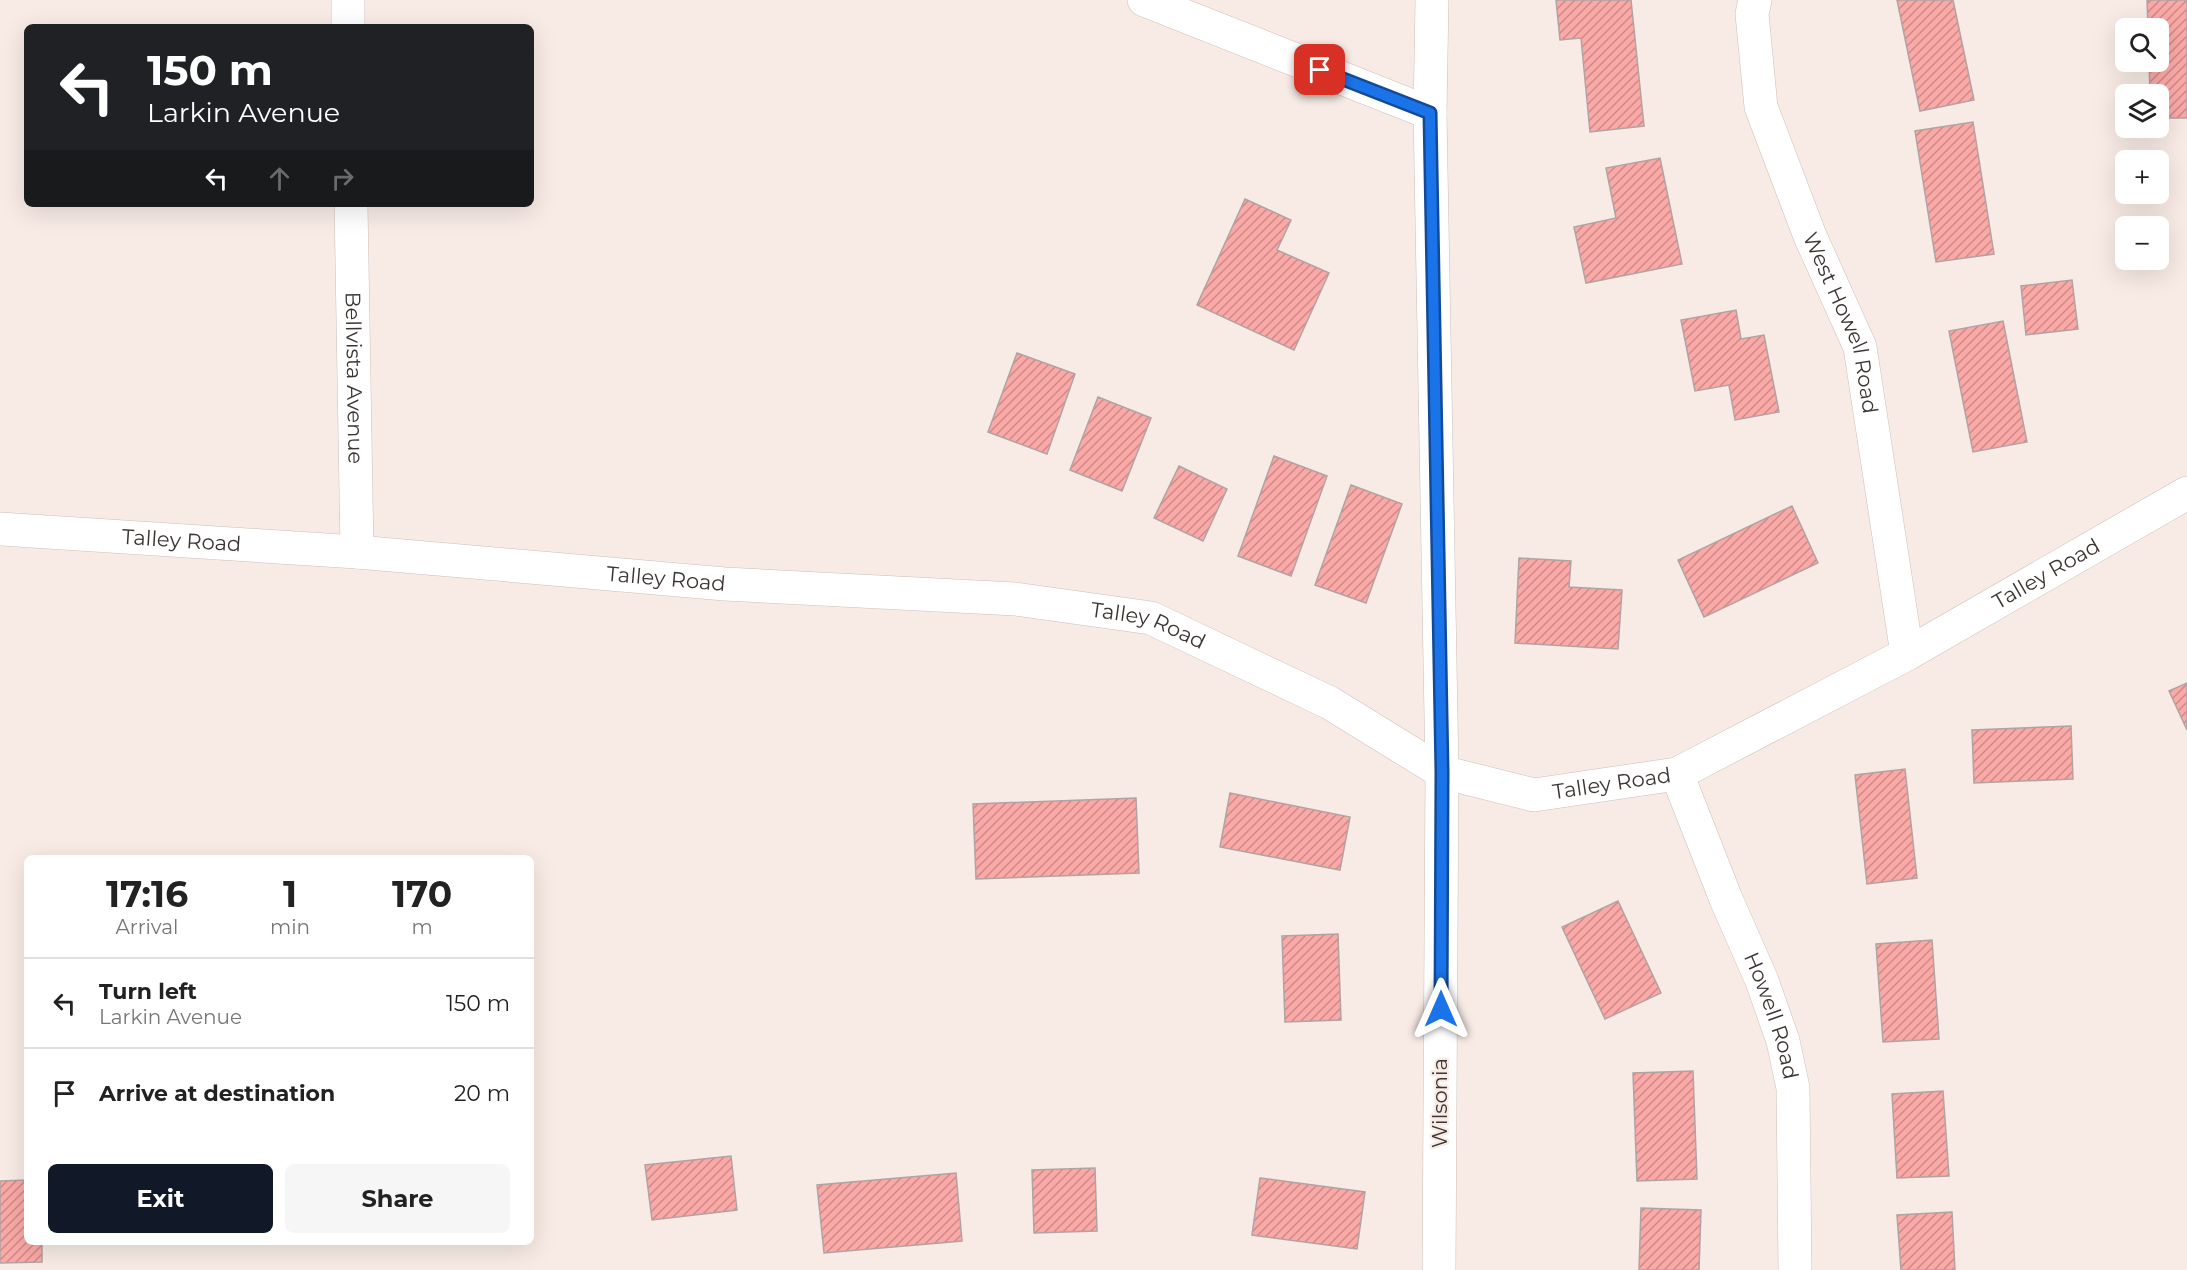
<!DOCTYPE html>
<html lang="en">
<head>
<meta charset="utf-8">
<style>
  body { margin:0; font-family:Montserrat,sans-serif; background:#f6f6f6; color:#222; height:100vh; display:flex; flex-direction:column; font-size:22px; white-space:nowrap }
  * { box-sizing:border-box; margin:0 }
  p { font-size:20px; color:#767676 }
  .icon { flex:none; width:33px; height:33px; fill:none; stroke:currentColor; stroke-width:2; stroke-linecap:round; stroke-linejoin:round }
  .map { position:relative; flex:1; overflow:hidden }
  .panel { position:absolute; left:24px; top:855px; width:510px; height:390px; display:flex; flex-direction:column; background:#fff; border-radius:9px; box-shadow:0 6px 24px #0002 }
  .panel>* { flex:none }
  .hud { position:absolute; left:24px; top:24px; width:510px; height:183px; border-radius:9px; box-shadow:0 6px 24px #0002; background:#202124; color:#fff; overflow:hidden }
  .buttons { position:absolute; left:2115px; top:18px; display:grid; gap:12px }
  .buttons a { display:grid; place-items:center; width:54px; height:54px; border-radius:9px; background:#fff; box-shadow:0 6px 24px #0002; font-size:30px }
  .pin { position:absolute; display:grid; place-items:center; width:51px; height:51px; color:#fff; margin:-26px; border-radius:12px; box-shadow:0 3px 9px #0006 }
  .me { position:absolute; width:66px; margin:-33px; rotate:0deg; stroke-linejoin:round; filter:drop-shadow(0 0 4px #0008) }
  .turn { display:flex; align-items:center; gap:21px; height:126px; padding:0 24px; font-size:27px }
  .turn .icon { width:78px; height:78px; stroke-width:2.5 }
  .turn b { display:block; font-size:42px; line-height:51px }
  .lanes { display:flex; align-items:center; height:57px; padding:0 24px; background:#0003; justify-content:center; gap:30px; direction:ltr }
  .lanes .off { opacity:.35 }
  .eta { display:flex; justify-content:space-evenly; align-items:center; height:102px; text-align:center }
  .eta b { font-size:36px; font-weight:700; line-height:42px }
  .action { display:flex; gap:12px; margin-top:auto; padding:12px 24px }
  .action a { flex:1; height:69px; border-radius:9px; background:#111827; color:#fff; font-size:24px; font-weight:700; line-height:69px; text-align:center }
  .action a+a { background:#f6f6f6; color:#222 }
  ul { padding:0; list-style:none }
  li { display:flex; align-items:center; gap:18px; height:90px; padding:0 24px; border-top:2px solid #e0e0e0 }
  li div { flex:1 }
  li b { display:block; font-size:22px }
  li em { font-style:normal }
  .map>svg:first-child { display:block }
  .building { fill:url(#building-hatch); stroke:#b1a3a2; stroke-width:1.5 }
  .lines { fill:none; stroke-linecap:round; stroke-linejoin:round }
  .minor-casing { stroke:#ccbfba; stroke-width:34 }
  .minor { stroke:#fff; stroke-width:33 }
  .route-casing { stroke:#114b97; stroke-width:15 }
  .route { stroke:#1a73e8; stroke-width:10 }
  .labels { text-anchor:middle; stroke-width:4.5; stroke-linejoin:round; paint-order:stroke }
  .street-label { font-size:21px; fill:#3b3533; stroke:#f8ebe5 }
</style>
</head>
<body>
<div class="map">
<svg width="2187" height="1270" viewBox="0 0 2187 1270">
  <defs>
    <pattern id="building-hatch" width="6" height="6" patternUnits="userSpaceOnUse" patternTransform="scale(1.5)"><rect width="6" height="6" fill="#fba9a7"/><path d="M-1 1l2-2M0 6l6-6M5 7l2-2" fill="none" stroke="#cc8a89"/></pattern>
  </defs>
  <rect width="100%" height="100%" fill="#f8ebe5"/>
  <!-- building -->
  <path class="building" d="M1556,0H1631L1644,126L1590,132L1581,38L1560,40Z
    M1897,0H1953L1974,100L1920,111Z
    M2147,0H2187V118H2158V94H2150L2149,62H2158V28H2148Z
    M1973,122L1994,254L1936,262L1915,131Z
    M1660,158L1682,264L1586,283L1574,227L1616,218L1606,168Z
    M1245,199L1291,220L1277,250L1329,273L1294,350L1197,305Z
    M2072,280L2078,329L2026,335L2021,286Z
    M1736,310L1741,339L1764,335L1779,412L1735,420L1729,385L1695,391L1681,320Z
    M2003,321L2027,442L1973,452L1949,331Z
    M1017,353L1075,374L1047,454L988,432Z
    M1098,397L1151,418L1122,491L1070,470Z
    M1274,456L1327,476L1291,576L1238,556Z
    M1179,466L1227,489L1203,541L1154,518Z
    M1351,485L1402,504L1366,603L1315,585Z
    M1792,506L1818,563L1704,617L1678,560Z
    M1519,558L1571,561L1569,587L1622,590L1618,649L1515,643Z
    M2187,683V730L2169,691Z
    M2071,726L2073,779L1974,783L1972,730Z
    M1905,769L1917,878L1867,884L1855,775Z
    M1230,793L1350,817L1340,870L1220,847Z
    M1136,798L1139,873L976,879L973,804Z
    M1618,901L1661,993L1605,1019L1562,927Z
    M1338,934L1341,1020L1285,1022L1282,936Z
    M1932,940L1939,1039L1883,1042L1876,944Z
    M1693,1071L1697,1179L1637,1181L1633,1073Z
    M1943,1091L1949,1176L1897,1178L1892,1094Z
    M731,1156L737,1210L652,1220L645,1165Z
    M1095,1168L1097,1231L1034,1233L1032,1170Z
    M956,1173L962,1241L824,1253L817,1185Z
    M1260,1178L1365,1192L1357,1249L1252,1235Z
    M27,1180V1242H42V1262L0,1263V1181Z
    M1641,1208L1701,1210L1699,1270H1639Z
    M1952,1212L1955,1270H1901L1897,1215Z"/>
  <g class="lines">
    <defs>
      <g id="minor">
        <path d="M348,0V27"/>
        <path d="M1144,0L1430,113"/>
        <path d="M1432,0L1430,113L1442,772L1439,1270"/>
        <path id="s1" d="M1755,0L1752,14L1761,107L1810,236L1860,347L1907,654"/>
        <path id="s2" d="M351,204L357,552"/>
        <path id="s3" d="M0,529L357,552L725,584L1015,599L1151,618L1330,703L1442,772L1534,795L1677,774L1907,654L2187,493"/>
        <path id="s4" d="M1677,774L1726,899L1762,981L1783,1041L1793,1088L1795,1270"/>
      </g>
    </defs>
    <!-- minor casing -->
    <use href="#minor" class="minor-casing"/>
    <!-- minor -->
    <use href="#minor" class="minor"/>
  </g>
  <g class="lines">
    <defs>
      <path id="route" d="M1320,70L1430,113L1442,772L1441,1009"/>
    </defs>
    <!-- route casing -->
    <use href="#route" class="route-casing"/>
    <!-- route -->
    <use href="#route" class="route"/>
  </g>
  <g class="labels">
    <!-- street labels -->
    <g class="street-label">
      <text dy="7" stroke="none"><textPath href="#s1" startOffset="339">West Howell Road</textPath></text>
      <text dy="7" stroke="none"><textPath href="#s2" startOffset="174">Bellvista Avenue</textPath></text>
      <text dy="7" stroke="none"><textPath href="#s3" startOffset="182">Talley Road</textPath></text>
      <text dy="7" stroke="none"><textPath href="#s3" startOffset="2144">Talley Road</textPath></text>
      <text dy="7" stroke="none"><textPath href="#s3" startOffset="668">Talley Road</textPath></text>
      <text dy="7" stroke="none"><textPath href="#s3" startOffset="1154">Talley Road</textPath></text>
      <text dy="7" stroke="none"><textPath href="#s3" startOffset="1658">Talley Road</textPath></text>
      <text dy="7" stroke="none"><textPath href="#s4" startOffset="260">Howell Road</textPath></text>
      <text transform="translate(1440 1103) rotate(-90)" y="7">Wilsonia</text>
    </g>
  </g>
</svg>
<div class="buttons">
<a><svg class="icon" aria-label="search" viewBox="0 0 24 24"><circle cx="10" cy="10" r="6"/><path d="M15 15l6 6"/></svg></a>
<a><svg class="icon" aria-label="layers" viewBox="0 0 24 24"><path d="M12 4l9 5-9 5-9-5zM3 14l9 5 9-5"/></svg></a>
<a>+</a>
<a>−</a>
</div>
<div class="pin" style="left:1320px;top:70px;background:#d93025"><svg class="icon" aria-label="arrive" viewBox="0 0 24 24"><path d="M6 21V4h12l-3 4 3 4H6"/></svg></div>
<svg class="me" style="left:1441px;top:1009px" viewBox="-20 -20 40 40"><path d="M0-17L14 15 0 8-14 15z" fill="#1a73e8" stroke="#fff" stroke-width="4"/></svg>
<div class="hud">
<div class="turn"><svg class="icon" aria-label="left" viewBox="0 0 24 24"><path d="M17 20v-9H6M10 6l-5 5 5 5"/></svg><div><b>150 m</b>Larkin Avenue</div></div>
<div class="lanes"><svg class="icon" aria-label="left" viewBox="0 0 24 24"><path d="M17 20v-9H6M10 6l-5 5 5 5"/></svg><svg class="icon off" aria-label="ahead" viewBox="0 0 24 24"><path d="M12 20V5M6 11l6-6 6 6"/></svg><svg class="icon off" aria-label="right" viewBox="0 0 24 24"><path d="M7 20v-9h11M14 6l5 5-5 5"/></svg></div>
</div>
<section class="panel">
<div class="eta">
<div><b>17:16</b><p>Arrival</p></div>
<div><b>1</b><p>min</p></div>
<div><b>170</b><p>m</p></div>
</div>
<ul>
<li><svg class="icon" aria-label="left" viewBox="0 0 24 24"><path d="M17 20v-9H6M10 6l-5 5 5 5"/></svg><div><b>Turn left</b><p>Larkin Avenue</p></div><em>150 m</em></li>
<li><svg class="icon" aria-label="arrive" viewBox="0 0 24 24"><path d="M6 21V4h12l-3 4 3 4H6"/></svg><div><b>Arrive at destination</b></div><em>20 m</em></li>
</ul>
<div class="action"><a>Exit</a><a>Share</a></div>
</section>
</div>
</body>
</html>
